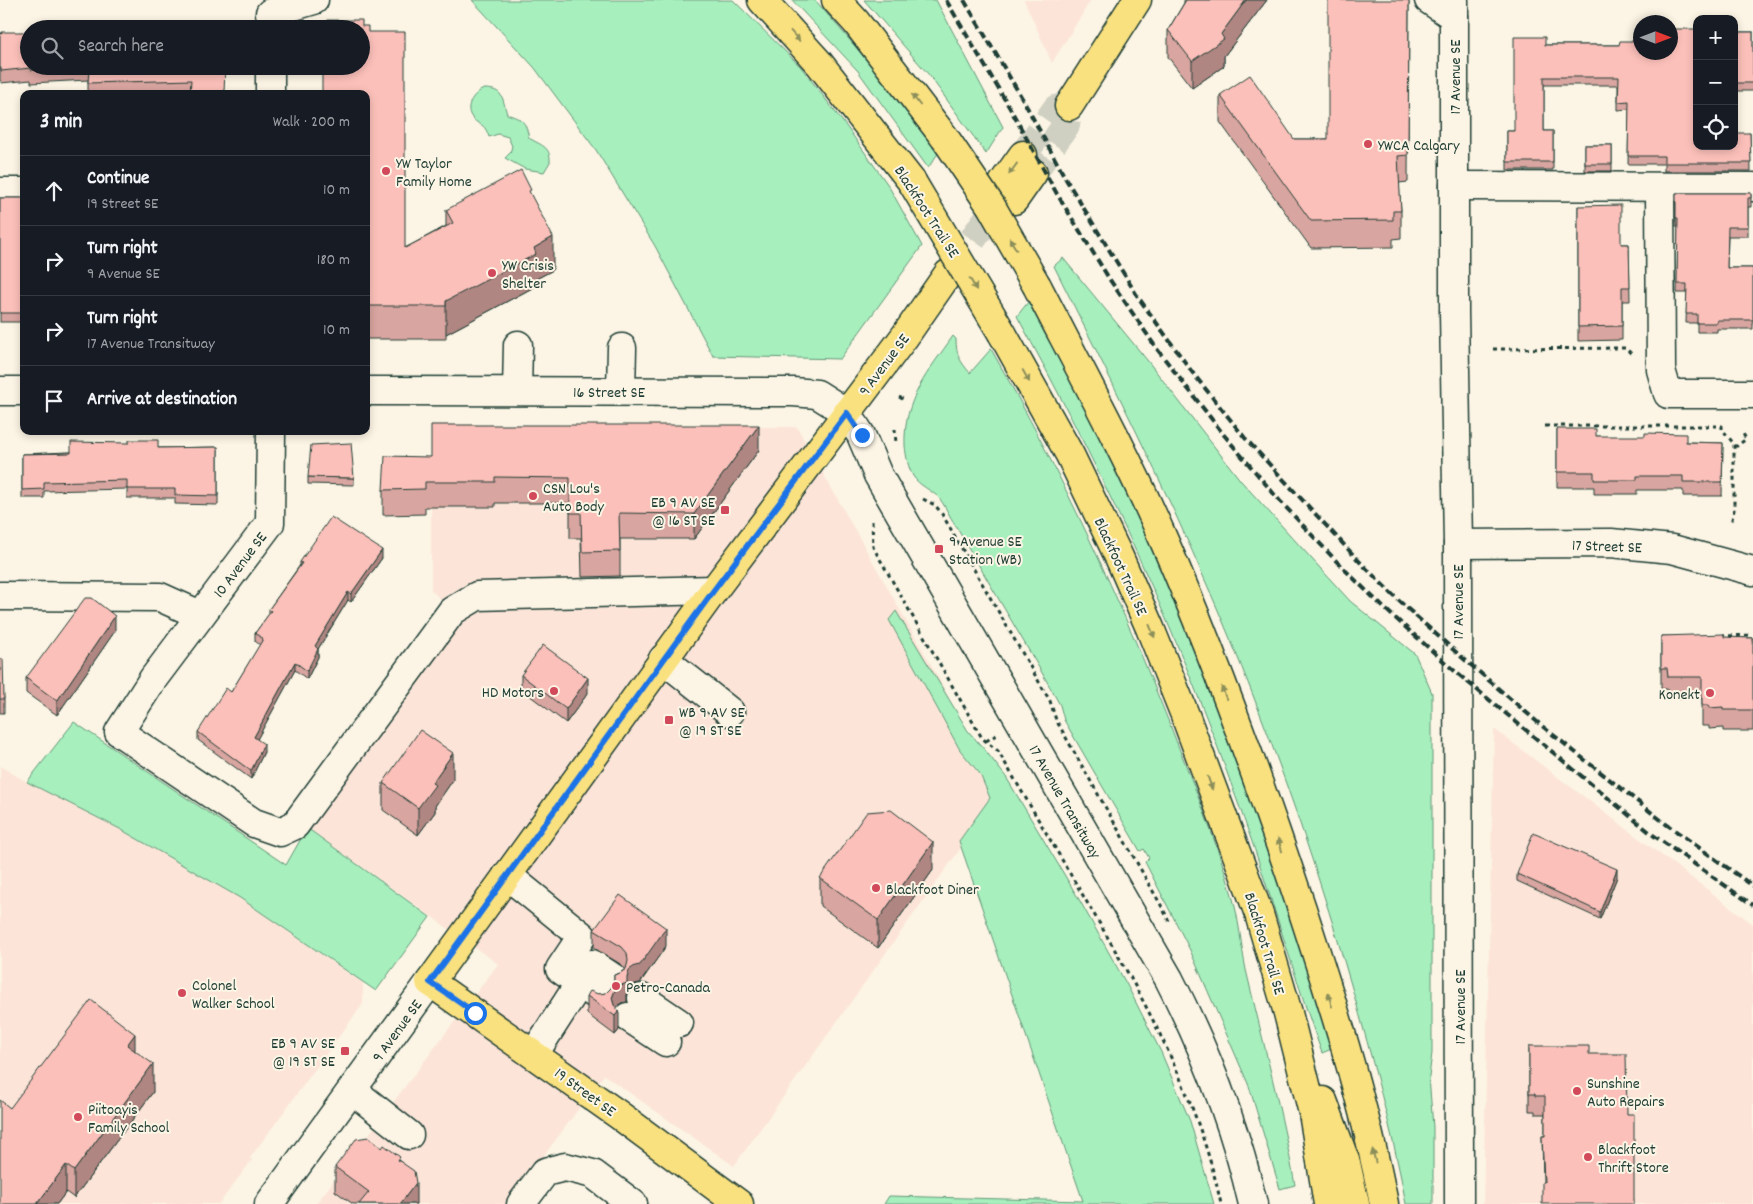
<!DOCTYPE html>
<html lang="en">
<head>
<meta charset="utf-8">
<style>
	body { margin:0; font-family:Dekko,sans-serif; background:#242831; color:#f1f3f6 }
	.controls { position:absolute; right:15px; top:15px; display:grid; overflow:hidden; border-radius:10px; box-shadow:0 2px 8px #0003 }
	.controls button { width:45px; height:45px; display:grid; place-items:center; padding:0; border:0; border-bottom:1px solid #363941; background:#171b24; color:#f1f3f6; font:25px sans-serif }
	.compass { position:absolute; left:1633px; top:15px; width:45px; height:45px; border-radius:50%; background:#171b24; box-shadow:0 2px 8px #0003; rotate:90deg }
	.stop { position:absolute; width:15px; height:15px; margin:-11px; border:4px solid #1a73e8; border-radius:50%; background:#fff }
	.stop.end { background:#1a73e8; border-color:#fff; box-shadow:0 1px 5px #0008 }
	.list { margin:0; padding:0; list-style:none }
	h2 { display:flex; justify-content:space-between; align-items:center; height:65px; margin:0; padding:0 20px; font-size:21px }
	h2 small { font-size:16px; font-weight:400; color:#9ea1a6 }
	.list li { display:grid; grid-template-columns:32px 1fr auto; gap:15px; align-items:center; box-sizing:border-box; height:70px; padding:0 20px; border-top:1px solid #363941 }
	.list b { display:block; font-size:19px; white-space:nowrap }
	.list p { margin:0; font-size:16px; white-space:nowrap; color:#9ea1a6 }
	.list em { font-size:16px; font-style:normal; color:#9ea1a6 }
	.icon { flex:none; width:28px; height:28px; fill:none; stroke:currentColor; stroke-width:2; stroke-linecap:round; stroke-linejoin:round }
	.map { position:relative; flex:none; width:1753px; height:1204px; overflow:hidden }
	.search { position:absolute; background:#171b24; box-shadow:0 2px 8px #0003; left:20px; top:20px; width:350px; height:55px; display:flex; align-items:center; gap:12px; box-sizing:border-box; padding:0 18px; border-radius:28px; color:#9ea1a6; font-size:19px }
	.panel { position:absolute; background:#171b24; box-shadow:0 2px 8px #0003; left:20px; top:90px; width:350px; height:345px; border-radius:10px }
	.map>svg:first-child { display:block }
	.built { fill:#fce5d8 }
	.green { fill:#a7efbd; stroke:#639678 }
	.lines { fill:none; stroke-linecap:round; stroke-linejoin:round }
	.major-tunnel { stroke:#d0d0c2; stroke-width:28; stroke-dasharray:28 14; stroke-linecap:butt }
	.minor-casing { stroke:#1f3d34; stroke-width:31 }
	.major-casing { stroke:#1f3d34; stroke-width:31 }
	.path { stroke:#1f3d34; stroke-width:3; stroke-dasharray:4 4; stroke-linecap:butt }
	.minor { stroke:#fcf5e5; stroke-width:28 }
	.major { stroke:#fae180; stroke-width:28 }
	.rail { stroke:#1f3d34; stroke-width:4; stroke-dasharray:8 4; stroke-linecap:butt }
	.major-bridge-casing { stroke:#1f3d34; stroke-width:31; stroke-linecap:butt }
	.major-bridge { stroke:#fae180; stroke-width:28 }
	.wall { fill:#d9a5a0; stroke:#1f3d34 }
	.shaded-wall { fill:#b08682; stroke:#1f3d34 }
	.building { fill:#fcc0ba; stroke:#1f3d34 }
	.oneway { fill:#8c8f5a }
	.route { stroke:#1a73e8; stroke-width:6 }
	.poi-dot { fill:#d1495b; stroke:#fcf5e5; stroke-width:2 }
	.labels { text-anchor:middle; stroke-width:4; stroke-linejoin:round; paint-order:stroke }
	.street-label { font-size:16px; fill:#1f3d34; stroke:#fcf5e5 }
	.poi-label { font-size:16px; fill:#1f3d34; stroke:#fcf5e5; text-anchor:start }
</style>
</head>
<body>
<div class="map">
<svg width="1753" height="1204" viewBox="0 0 1753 1204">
	<rect width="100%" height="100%" fill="#fcf5e5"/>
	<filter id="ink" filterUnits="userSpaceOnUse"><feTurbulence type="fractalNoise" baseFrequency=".02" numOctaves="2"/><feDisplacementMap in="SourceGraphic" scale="10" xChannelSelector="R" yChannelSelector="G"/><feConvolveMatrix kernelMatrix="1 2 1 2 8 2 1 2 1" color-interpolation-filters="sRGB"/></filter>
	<g filter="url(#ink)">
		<g class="built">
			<polygon points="1024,0 1091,0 1052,63"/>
			<polygon points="431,424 797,427 943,686 989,781 993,803 734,1166 604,1075 508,1204 316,1204 498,964 307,828 453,612 431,590"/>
			<polygon points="1494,729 1753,924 1753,1204 1483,1204"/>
			<polygon points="0,766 27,782 120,829 240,898 363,983 363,1004 250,1158 252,1160 219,1204 0,1204"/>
		</g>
		<g class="green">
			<polygon points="472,0 733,0 801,67 846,126 888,185 922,246 840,359 713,356 655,246 596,150 534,67"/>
			<polygon points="792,0 815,0 881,76 939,152 928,168 858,71"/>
			<polygon points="864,0 936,0 1003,127 986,154 929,75"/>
			<path d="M484 89C504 89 502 98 507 114 523 120 525 120 529 138 540 145 551 146 550 162L544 172 525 169 505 158 510 153 512 146 508 137 498 134 489 137C484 122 481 127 473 119 463 108 473 93 484 89Z"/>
			<path d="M1063 258 1147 360 1241 481 1350 601 1415 654 1432 693V1053L1429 1077 1433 1127V1204H1406C1393 1132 1372 1059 1352 988 1313 854 1267 722 1211 594 1163 482 1108 374 1054 266Z"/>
			<path d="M1029 301 1114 464 1155 552 1230 733 1334 1048 1322 1053C1301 996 1284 938 1265 881 1252 839 1236 798 1221 756 1165 605 1095 458 1017 316Z"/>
			<path d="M953 336 956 339C956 355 960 361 970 373L991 349C1061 472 1120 599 1172 730 1193 784 1216 839 1232 895 1239 919 1241 945 1246 970 1263 1042 1282 1112 1295 1185L1280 1189 1249 1086 1190 950 1145 862 1149 858 1144 849 1140 851 1064 720 1060 705 1041 671 951 518C947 511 944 504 939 498 932 490 919 486 913 476 908 468 906 455 905 446 903 400 928 372 953 336Z"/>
			<polygon points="896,611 968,731 985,750 1006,777 1080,901 1127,985 1161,1052 1190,1121 1214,1204 884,1204 889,1196 1083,1201 959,841 990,798 980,774 960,750 889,620"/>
			<polygon points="74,722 286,865 307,828 430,917 376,991 240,898 120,829 27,782"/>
		</g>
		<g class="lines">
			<g class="major-tunnel">
				<polyline points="1023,155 1056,109 1069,106 1066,125 1033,173"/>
				<polyline points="948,274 997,205 1001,189"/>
			</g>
			<g class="minor-casing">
				<g id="minor">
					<polyline points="1429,0 1454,17"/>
					<polyline points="1454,0 1454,312 1458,544 1459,1204"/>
					<polyline points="270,13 314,0"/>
					<polyline points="270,66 270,94"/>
					<polyline points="1454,186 1753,187"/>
					<polyline points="1660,187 1661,370 1668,394 1753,394"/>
					<polyline points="0,192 24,192"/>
					<polyline points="0,391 24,391"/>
					<path d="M366 391 793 392 817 394 847 413 861 435 878 475 1169 979C1206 1051 1235 1126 1253 1204"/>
					<polyline points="517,391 518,345"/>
					<polyline points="621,391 622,348"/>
					<polyline points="271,431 270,523 153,679 119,732 254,823 280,832 295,825 452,611 477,596 714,590"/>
					<polyline points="1458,544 1611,543 1672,549 1753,571"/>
					<polyline points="0,596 160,597 200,615"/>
					<polyline points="663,659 730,712"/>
					<polyline points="507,875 582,936 560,969 599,997"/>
					<polyline points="642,998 679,1023"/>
					<polyline points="628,1017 666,1042"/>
					<polyline points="534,1054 592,964 613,978"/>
					<polyline points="352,1090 409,1135"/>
					<polyline points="269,1204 430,982"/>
					<polyline points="521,1204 545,1172 565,1167 593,1174 633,1204"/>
				</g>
			</g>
			<g class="major-casing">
				<g id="major">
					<polyline points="762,0 819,63 912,182"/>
					<polyline points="836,0 856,22 945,138"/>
					<polyline points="1069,106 1137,0"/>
					<polyline points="1003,183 1023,155"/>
					<polyline points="1014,200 1033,173"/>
					<path d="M1037 286C1081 371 1127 455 1165 543 1217 662 1261 786 1302 909 1333 1004 1365 1105 1384 1204"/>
					<polyline points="1002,333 1070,455 1119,557 1150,628 1185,715 1259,914 1288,1013 1313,1113 1328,1204"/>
					<polyline points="1323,1101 1346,1163 1355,1204"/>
					<polyline points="739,1204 619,1115 430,982 714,590 905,336 948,274"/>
				</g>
			</g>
			<g class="path">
				<polyline points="1493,349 1625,348 1633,355"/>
				<polyline points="899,397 903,399"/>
				<polyline points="1545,426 1722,426 1722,429 1734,444 1734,510 1731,524"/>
				<polyline points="895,429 896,444"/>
				<polyline points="1734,446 1737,446 1746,439 1742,432"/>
				<polyline points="923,499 935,505 942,514 1050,701 1056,720 1162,907 1169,921"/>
				<path d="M872 521 873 547 982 738 998 751C1028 802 1058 853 1088 904 1144 998 1198 1096 1221 1204"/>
				<polyline points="1721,636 1753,635"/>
				<polyline points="986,741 998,734"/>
			</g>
			<use href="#minor" class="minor"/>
			<use href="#major" class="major"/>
			<g class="rail">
				<polyline points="946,0 1011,110 1057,194 1110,280 1157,349 1224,435 1280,501 1340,565 1384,608 1458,674 1653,835 1753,905"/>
				<polyline points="964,0 1022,98 1067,181 1138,297 1192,372 1245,438 1359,561 1398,600 1457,653 1542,726 1666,824 1753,886"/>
			</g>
			<g class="major-bridge-casing">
				<g id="major-bridge">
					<polyline points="945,138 991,206 1037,286"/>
					<polyline points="912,182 1002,333"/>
				</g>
			</g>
			<use href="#major-bridge" class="major-bridge"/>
		</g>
		<g class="wall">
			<polygon points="1184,0 1267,0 1224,56 1224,66 1192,88 1168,57 1168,30 1184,3"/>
			<polygon points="1409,0 1408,182 1399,183 1401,211 1401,238 1393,239 1393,247 1311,248 1220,122 1220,95 1294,139 1328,139"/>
			<polygon points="362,26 368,32 405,248 446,226 446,210 531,195 553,270 536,279 536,286 446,334 446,339 366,339 366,94"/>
			<rect x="1734" y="32" width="19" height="59"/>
			<polygon points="0,33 225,66 190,93 88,94 88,80 31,83 31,80 1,83 1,81 0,80"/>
			<polygon points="1545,45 1619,45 1697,146 1750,133 1751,171 1664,171 1664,164 1628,164 1629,109 1618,110 1618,85 1544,85 1544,131 1553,131 1553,170 1507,170 1507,131 1514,131"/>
			<rect x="1585" y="145" width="27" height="26"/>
			<polygon points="1676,193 1751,193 1751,207 1748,207 1748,236 1728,236 1727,268 1753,268 1753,329 1717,329 1717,332 1697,332 1697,323 1686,323 1687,293 1677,293 1678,227 1676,227"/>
			<rect x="0" y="198" width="24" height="124"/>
			<polygon points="1578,206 1621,244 1629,244 1630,301 1622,301 1622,340 1578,341"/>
			<polygon points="1557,429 1596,436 1686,442 1723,443 1722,496 1683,496 1683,490 1637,490 1637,494 1594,494 1594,487 1557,487"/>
			<polygon points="218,447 218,505 175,504 175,498 127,498 127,489 44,491 44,498 22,498 22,454 158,448"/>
			<polygon points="759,450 694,539 620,539 620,576 582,577 581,538 570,538 570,503 495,503 495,507 425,507 425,514 383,515 383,490 431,457"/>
			<polygon points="308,477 354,478 354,485 308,484"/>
			<polygon points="382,558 351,602 348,600 318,649 318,657 307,679 295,670 257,739 264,752 251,779 198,740 198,732 231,692 260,645 255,641 255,633 269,614 269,609 300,565 300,562"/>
			<polygon points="115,631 57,715 26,693 26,678"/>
			<polygon points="1661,636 1753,638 1753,731 1723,731 1723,728 1709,729 1709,726 1702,726 1702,698 1668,698 1667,689 1661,689"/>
			<polygon points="0,659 4,699 4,713 0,713"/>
			<polygon points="521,675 588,693 566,723 521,689"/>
			<polygon points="453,780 435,806 435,812 418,835 383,810 383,783"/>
			<polygon points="933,870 878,948 820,906 820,878"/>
			<polygon points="1517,874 1617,877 1600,919 1517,881"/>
			<polygon points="594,930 666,946 640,983 635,984 629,989 627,994 627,1002 621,1003 616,1008 619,1030 615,1035 587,1014 587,996 606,993 611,988 614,982 614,975 620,973 625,969 622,965 594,948"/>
			<polygon points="1529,1046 1589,1054 1627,1114 1634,1204 1543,1182 1542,1136 1545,1136 1545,1114 1535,1114 1535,1111 1529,1111"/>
			<polygon points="135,1051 153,1092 74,1198 66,1192 57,1204 0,1204 10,1108"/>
			<polygon points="400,1161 416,1204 353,1204 335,1191 335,1167"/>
		</g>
		<g class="shaded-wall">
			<polygon points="1246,0 1267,0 1224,56 1224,66 1192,88 1192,61 1221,34"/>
			<polygon points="553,237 553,270 536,279 536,286 446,334 446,301 534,248"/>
			<polygon points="759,425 759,450 694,539 694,514"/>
			<polygon points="382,550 382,558 351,602 351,594"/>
			<polygon points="348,592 348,600 318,649 318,657 307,679 307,671 315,646"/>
			<polygon points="115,616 115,631 57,715 57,701"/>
			<polygon points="295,662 295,670 254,745 254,737"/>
			<polygon points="588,678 588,693 566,723 566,709"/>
			<polygon points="264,744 264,752 251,779 251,771"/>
			<polygon points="453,753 453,780 435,806 435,812 418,835 418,808 432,783"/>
			<polygon points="933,842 933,870 878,948 878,920"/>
			<polygon points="1617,869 1617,877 1600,919 1600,912"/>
			<polygon points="666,928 666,946 640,983 635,984 629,989 627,994 627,1002 621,1003 615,1009 612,998 615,990 627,978 629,970"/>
			<polygon points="619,1011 619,1030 615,1035 615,1016"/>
			<polygon points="135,1034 135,1061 127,1045"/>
			<polygon points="153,1064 153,1092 74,1198 74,1171"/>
			<polygon points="66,1165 66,1192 57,1204 37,1204"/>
			<polygon points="416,1183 416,1204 400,1204"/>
		</g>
		<g class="building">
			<polygon points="1186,0 1246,0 1221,34 1224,39 1192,61 1168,30"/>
			<polygon points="1328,0 1409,0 1408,155 1398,156 1401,211 1393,211 1393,220 1311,221 1220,95 1250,75 1294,139 1328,139"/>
			<polygon points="327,20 362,20 362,26 368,26 368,32 405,32 405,248 453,223 446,210 521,170 531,190 529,191 553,237 534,248 536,254 446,301 446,306 366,306 366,94 322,94 322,66 361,66 361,29 327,29"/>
			<polygon points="1673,29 1697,29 1697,146 1734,146 1734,133 1750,133 1751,163 1664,163 1664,156 1628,156 1629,101 1618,102 1619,77 1544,77 1544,131 1553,131 1553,162 1507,162 1507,131 1514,131 1514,37 1545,37 1545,45 1619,45 1620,41 1640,41 1640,52 1670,52 1670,35 1673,35"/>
			<polygon points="2,32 29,32 29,66 225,66 224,94 190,94 191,80 88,83 89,68 31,70 31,68 1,71 1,68 0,68 0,33 2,34"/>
			<rect x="1734" y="32" width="19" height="51"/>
			<rect x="1585" y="145" width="27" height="19"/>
			<polygon points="1676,193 1751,193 1751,198 1748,198 1748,227 1728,227 1727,268 1753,268 1753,320 1717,320 1717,323 1697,323 1697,314 1686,314 1687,284 1677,284 1678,218 1676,218"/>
			<rect x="0" y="198" width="24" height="115"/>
			<polygon points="1621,205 1621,244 1629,244 1630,287 1622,287 1622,326 1578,327 1578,206"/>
			<polygon points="431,425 759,425 694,514 619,513 620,551 582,552 581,513 570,513 570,478 495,477 495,482 425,482 425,489 383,490 385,456 431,457"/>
			<polygon points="1557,429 1596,429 1596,436 1645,436 1645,433 1686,434 1686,442 1723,443 1722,482 1683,482 1683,476 1637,476 1637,480 1594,480 1594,472 1557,472"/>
			<polygon points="129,440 158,440 158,448 218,447 218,496 175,495 175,489 127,489 127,480 44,482 44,489 22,490 22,454 71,453 71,442 129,443"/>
			<polygon points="351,443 354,478 308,477 311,445"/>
			<polygon points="331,517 382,550 351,594 348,592 315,646 318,649 307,671 295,662 254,737 264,744 251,771 198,732 226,688 231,692 263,639 255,633 271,611 269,609 302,563 300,562"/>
			<polygon points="85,598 92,598 115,616 57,701 26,678"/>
			<polygon points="1724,634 1724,637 1753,638 1753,710 1723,710 1723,707 1709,708 1709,705 1702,705 1702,677 1668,677 1667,668 1661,668 1661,636"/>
			<polygon points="543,645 588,678 566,709 521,675"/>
			<polygon points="0,659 3,659 4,699 0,699"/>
			<polygon points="420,730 453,753 432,783 435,785 418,808 383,783"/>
			<polygon points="891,810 933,842 878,920 820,878 867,812"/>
			<polygon points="1533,833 1617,869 1600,912 1517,874"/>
			<polygon points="620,895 666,928 640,965 635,966 629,970 627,978 627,983 621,985 615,990 612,998 614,1005 619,1011 615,1016 587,996 590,991 598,994 606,993 611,988 614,981 614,975 620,973 626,969 628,961 627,953 622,947 594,930"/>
			<polygon points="91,1000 135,1034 127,1045 153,1064 74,1171 66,1165 37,1204 0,1204 0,1100 10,1108"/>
			<polygon points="1529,1046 1589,1046 1589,1054 1626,1054 1627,1114 1634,1114 1634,1204 1542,1204 1542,1182 1544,1182 1542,1136 1545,1136 1545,1096 1535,1096 1535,1094 1529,1094"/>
			<polygon points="368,1137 382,1148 384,1145 400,1157 398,1160 414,1171 416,1183 400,1204 359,1204 369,1192 335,1167 356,1139"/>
		</g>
		<defs><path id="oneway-solid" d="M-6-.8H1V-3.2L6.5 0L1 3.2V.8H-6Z" transform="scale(1.25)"/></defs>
		<g class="oneway">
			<use href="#oneway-solid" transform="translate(795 36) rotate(48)"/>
			<use href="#oneway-solid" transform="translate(916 100) rotate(-127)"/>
			<use href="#oneway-solid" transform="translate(1013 169) rotate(126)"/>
			<use href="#oneway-solid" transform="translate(1013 244) rotate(-120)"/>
			<use href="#oneway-solid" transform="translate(973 284) rotate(60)"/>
			<use href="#oneway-solid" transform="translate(1026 376) rotate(61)"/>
			<use href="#oneway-solid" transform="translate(1152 631) rotate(68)"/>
			<use href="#oneway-solid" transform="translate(1224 693) rotate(-111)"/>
			<use href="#oneway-solid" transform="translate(1210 783) rotate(70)"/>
			<use href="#oneway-solid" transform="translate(1280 845) rotate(-108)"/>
			<use href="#oneway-solid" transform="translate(1330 1000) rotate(-106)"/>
			<use href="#oneway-solid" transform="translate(1374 1156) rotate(-103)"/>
		</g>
	</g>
	<g class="lines" filter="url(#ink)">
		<polyline class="route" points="475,1013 430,982 714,590 847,413 862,435"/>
	</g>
	<g class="poi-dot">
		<circle cx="1368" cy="144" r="5"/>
		<circle cx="386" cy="171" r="5"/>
		<circle cx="492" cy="273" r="5"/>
		<circle cx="533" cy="496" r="5"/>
		<rect x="720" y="505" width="10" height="10" rx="2.5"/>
		<rect x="934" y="544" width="10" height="10" rx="2.5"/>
		<circle cx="554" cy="691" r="5"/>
		<circle cx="1710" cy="693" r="5"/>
		<rect x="664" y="715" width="10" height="10" rx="2.5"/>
		<circle cx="876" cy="888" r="5"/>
		<circle cx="616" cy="986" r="5"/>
		<circle cx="182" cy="993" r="5"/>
		<rect x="340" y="1046" width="10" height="10" rx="2.5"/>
		<circle cx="1577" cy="1091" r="5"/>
		<circle cx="78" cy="1117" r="5"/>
		<circle cx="1588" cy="1157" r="5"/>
	</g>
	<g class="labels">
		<g class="street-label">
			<text transform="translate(1454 77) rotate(-90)" y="6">17 Avenue SE</text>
			<text transform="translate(928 211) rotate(57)" y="6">Blackfoot Trail SE</text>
			<text transform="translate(883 364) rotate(-53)" y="6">9 Avenue SE</text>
			<text x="609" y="397">16 Street SE</text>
			<text transform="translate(1607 545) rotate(2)" y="6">17 Street SE</text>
			<text transform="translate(239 564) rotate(-53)" y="6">10 Avenue SE</text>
			<text transform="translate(1122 566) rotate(65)" y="6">Blackfoot Trail SE</text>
			<text transform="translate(1457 602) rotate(-90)" y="6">17 Avenue SE</text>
			<text transform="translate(1066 801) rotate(60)" y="6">17 Avenue Transitway</text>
			<text transform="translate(1266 943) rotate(73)" y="6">Blackfoot Trail SE</text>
			<text transform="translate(1459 1007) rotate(-90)" y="6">17 Avenue SE</text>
			<text transform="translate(396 1030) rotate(-54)" y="6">9 Avenue SE</text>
			<text transform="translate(586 1091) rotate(36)" y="6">19 Street SE</text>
		</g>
		<g class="poi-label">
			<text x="1378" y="150">YWCA Calgary</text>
			<text x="396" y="168">YW Taylor<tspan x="396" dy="18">Family Home</tspan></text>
			<text x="502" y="270">YW Crisis<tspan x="502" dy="18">Shelter</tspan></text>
			<text x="543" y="493">CSN Lou's<tspan x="543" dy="18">Auto Body</tspan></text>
			<text x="715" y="507" text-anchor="end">EB 9 AV SE<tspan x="715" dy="18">@ 16 ST SE</tspan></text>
			<text x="949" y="546">9 Avenue SE<tspan x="949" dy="18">Station (WB)</tspan></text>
			<text x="544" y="697" text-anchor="end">HD Motors</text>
			<text x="1700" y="699" text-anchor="end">Konekt</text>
			<text x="679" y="717">WB 9 AV SE<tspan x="679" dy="18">@ 19 ST SE</tspan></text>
			<text x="886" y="894">Blackfoot Diner</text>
			<text x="192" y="990">Colonel<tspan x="192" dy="18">Walker School</tspan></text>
			<text x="626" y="992">Petro-Canada</text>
			<text x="335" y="1048" text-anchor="end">EB 9 AV SE<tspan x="335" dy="18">@ 19 ST SE</tspan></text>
			<text x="1587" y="1088">Sunshine<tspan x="1587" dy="18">Auto Repairs</tspan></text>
			<text x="88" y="1114">Piitoayis<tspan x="88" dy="18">Family School</tspan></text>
			<text x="1598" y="1154">Blackfoot<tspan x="1598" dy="18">Thrift Store</tspan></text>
		</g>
	</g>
</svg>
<div class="controls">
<button>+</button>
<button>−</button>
<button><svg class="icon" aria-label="locate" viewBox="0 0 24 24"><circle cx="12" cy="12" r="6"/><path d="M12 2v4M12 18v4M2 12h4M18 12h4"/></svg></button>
</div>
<svg class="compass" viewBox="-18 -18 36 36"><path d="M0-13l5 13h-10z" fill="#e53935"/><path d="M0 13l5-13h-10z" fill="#9ea1a6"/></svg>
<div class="stop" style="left:475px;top:1013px"></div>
<div class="stop end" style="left:862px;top:435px"></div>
<div class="search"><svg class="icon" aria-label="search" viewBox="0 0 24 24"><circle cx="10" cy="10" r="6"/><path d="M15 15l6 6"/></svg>Search here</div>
<section class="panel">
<h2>3 min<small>Walk · 200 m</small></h2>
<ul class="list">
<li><svg class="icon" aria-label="ahead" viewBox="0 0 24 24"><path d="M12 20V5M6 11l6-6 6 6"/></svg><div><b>Continue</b><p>19 Street SE</p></div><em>10 m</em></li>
<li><svg class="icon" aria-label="right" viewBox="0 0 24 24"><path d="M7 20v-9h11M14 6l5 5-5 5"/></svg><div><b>Turn right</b><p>9 Avenue SE</p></div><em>180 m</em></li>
<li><svg class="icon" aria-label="right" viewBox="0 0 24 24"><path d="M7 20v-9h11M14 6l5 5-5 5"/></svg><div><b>Turn right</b><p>17 Avenue Transitway</p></div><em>10 m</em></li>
<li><svg class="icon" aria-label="arrive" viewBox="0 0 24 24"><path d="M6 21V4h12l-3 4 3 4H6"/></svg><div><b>Arrive at destination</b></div></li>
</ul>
</section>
</div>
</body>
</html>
